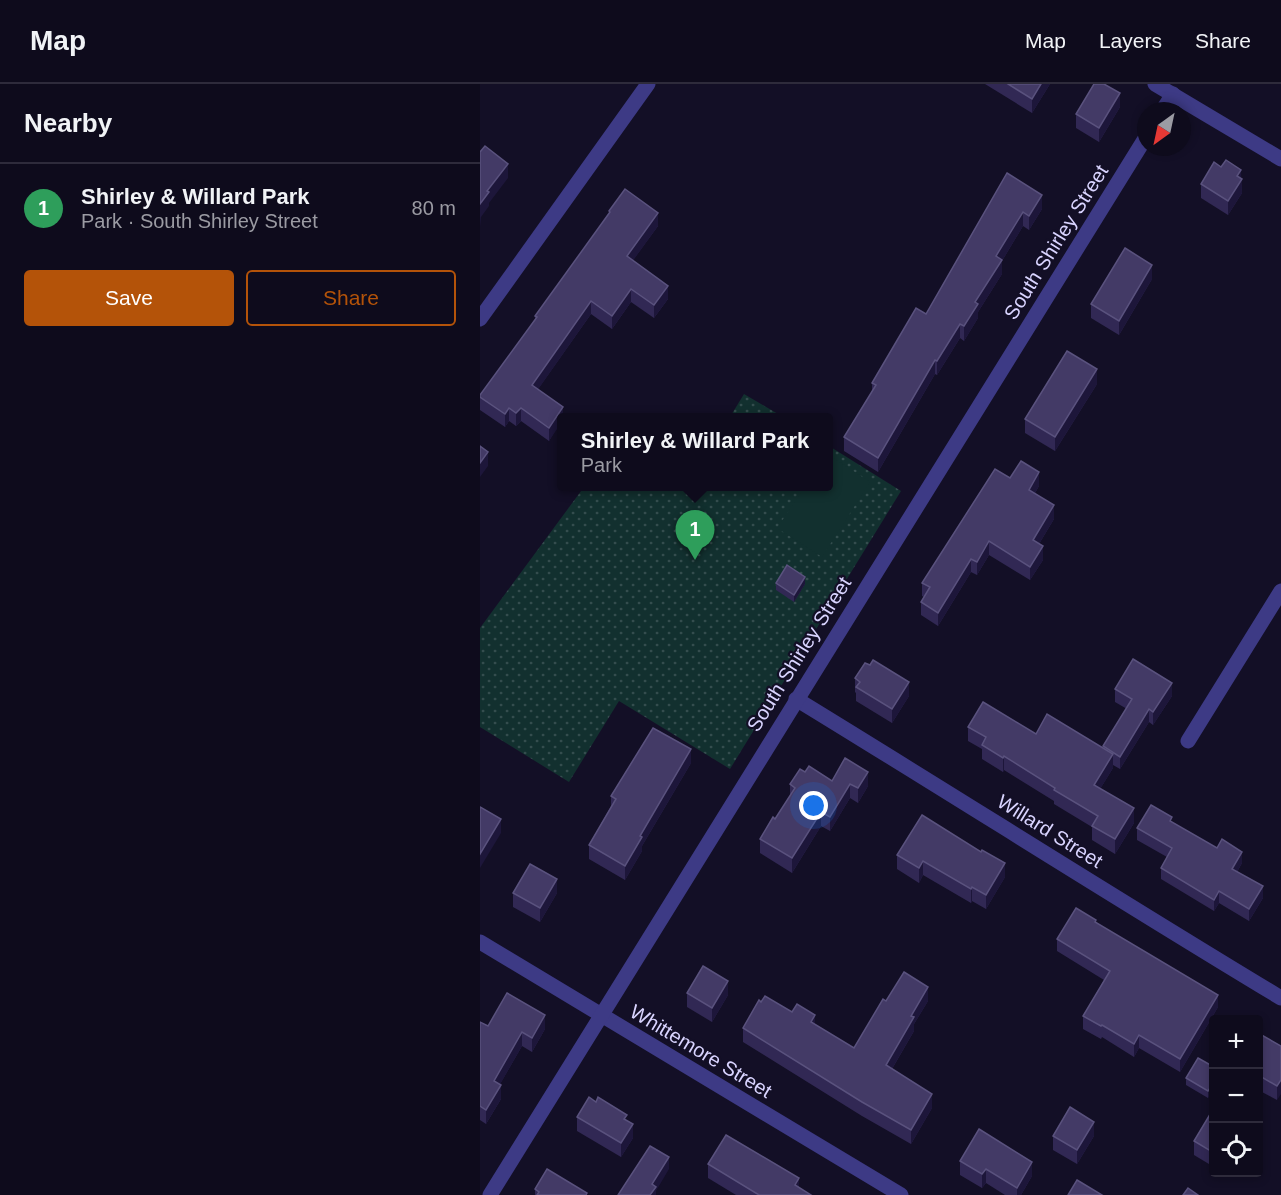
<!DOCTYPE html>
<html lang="en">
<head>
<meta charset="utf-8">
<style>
	body { margin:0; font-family:Helvetica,sans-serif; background:#171425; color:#f1f3f6 }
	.controls { position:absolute; right:18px; bottom:18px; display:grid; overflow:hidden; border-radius:6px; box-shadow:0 3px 9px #0003 }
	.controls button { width:54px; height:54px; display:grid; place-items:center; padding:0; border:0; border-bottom:2px solid #2e2b3b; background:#0e0b1c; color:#f1f3f6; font:30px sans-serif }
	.compass { position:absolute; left:657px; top:18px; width:54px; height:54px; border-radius:50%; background:#0e0b1c; box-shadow:0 3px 9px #0003; rotate:213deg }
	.you { position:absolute; left:334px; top:722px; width:21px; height:21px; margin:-15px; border:4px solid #fff; border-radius:50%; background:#1a73e8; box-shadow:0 0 0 9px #1a73e833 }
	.badge { display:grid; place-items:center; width:39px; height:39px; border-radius:50%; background:#b45309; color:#fff; font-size:20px; font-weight:700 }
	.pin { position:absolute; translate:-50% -50px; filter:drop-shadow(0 2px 3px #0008) }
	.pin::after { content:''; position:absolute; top:32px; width:21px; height:18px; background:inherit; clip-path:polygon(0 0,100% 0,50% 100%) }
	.popup { position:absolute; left:77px; top:329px; width:276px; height:78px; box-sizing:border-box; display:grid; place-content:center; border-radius:6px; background:#0e0b1c; filter:drop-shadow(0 2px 4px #0005); font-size:20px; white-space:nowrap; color:#9b9ba3 }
	.popup b { font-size:22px; color:#f1f3f6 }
	.popup::after { content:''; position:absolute; left:50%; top:100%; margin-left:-12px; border:12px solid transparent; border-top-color:#0e0b1c }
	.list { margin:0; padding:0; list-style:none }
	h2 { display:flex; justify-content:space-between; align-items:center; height:78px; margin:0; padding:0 24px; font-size:26px }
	h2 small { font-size:20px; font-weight:400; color:#9b9ba3 }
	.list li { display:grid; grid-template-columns:39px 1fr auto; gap:18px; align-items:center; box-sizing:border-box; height:90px; padding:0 24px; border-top:2px solid #2e2b3b }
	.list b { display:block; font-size:22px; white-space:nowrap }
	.list p { margin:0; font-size:20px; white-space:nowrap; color:#9b9ba3 }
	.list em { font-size:20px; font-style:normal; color:#9b9ba3 }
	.actions { display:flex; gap:12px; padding:18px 24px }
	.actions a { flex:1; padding:14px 0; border:2px solid #b45309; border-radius:6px; text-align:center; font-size:21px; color:#b45309 }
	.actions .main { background:#b45309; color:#fff }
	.icon { flex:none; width:33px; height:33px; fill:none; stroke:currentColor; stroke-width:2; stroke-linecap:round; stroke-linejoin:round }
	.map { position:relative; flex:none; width:801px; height:1111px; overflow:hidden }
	header { display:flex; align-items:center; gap:36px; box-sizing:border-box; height:84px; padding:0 30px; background:#0e0b1c; border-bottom:2px solid #2e2b3b }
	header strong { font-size:28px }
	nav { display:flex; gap:33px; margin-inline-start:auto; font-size:21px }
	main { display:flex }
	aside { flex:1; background:#0e0b1c }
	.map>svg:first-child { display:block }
	.park { fill:url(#park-dots) }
	.pitch { fill:#12302f }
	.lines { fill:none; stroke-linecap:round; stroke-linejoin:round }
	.minor { stroke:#3d3a85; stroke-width:15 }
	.wall { fill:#312854 }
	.shaded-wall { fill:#1d163a }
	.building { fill:#433a66; stroke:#5a527e; stroke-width:1.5 }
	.labels { text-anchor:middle; stroke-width:4.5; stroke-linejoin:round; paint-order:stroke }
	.street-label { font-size:20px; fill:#d9d4ff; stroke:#130f26 }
</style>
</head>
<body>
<header>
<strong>Map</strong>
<nav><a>Map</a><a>Layers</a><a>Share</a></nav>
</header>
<main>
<aside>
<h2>Nearby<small></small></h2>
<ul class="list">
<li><span class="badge" style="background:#2e9e5b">1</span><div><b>Shirley &amp; Willard Park</b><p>Park · South Shirley Street</p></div><em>80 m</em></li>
</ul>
<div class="actions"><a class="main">Save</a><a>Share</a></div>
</aside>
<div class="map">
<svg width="801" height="1111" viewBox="0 0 801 1111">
	<defs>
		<pattern id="park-dots" width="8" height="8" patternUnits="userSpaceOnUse" patternTransform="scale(1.5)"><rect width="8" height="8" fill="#12302f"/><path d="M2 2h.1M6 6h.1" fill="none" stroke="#344d4e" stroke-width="1.8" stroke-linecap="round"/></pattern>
	</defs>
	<rect width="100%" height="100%" fill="#130f26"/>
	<g class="park">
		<polygon points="264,310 303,333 250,333"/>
		<polygon points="349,362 421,407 250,685 139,617 89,698 0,643 0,544 104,403 197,402 204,407 208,402 348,402"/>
	</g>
	<polygon class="pitch" points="349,371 390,398 342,473 297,444 325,403 348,402"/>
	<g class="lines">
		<g class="minor">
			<polyline points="675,0 801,75"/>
			<polyline points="682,27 693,10"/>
			<polyline points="0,235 168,0"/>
			<path d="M316 615C478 714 638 816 801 914"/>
			<polyline points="708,657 801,507"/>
			<polyline points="0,858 421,1111"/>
			<polyline points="10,1111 666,53"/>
		</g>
	</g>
	<g class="wall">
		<polygon points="505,0 570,0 552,29"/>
		<polygon points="640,23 619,58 596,44 596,30"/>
		<polygon points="527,89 562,125 549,146 543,142 522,177 522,190 498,228 498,234 484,257 480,254 457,291 455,290 398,388 364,367 364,353 392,307 392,299 446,230"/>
		<polygon points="761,95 762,109 748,131 721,114 721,100"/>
		<polygon points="129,127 178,142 153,176 188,215 174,234 151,218 132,245 111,230 58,305 83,333 69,357 41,337 36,342 29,337 25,343 0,326 0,311 55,236 55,232 129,130"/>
		<polygon points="672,195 639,251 611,234 611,220"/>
		<polygon points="617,300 575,367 545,349 545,335"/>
		<polygon points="530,394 559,402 555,409 574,435 559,460 563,476 550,496 509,471 497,491 491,488 458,542 441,531 441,518 444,513 442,512 442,499"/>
		<polygon points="296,499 325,500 314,518 296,506"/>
		<polygon points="375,594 429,612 412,639 376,617 376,609 375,608"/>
		<polygon points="635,605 692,612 673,641 669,638 640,685 633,681 633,684 620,705 654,739 635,770 612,756 612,743 574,720 574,717 524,686 523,688 502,675 502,665 488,657 488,643 556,650 623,664 623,662 647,625 635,618"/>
		<polygon points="211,679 162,762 162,767 145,796 109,775 109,761 131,722 131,712"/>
		<polygon points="352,697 388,702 378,719 370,714 350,747 341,742 312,789 280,769 280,755 295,735 310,713 310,700"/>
		<polygon points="692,738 762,779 757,788 783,814 769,837 739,819 734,827 681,795 681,784 687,773 657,756 657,744"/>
		<polygon points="417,771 525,793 506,825 492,817 491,819 443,791 439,799 417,785"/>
		<polygon points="33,809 77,809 60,838 33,823"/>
		<polygon points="616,838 738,923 700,988 659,964 654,973 622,953 621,955 603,945 603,932 624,896 577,867 577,855"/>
		<polygon points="207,909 248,911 232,938 207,923"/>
		<polygon points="406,917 448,917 434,940 434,947 412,985 452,1024 431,1060 382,1032 263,958 263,944 335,941 374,964"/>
		<polygon points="0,938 8,942 65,945 52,968 42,962 20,1000 21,1015 6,1040 0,1036"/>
		<polygon points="778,949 801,962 797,1016 778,1006"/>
		<polygon points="734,983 728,1014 706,1001 706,994"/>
		<polygon points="734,1028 734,1083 714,1071 714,1057"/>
		<polygon points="97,1033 153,1054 141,1073 97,1047"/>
		<polygon points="573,1052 614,1052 597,1080 573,1066"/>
		<polygon points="480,1077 552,1092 541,1111 525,1111 506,1099 502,1104 480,1091"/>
		<polygon points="228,1080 319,1104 331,1111 256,1111 228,1094"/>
		<polygon points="743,1089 752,1089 750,1093"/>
		<polygon points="55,1105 107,1111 55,1111"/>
	</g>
	<g class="shaded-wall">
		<polygon points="561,0 570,0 552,29 552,15"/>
		<polygon points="640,9 640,23 619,58 619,44"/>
		<polygon points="28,80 28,94 9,119 9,122 1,133 0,143 0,120 7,107"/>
		<polygon points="761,86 762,109 748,131 748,117 757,92"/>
		<polygon points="562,111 562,125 549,146 549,132"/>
		<polygon points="543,128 543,142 522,177 522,190 498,228 498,234 484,257 484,242 516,172"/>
		<polygon points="178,129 178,142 147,185 147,172"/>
		<polygon points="672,181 672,195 639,251 639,237"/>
		<polygon points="188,202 188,215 174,234 174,221"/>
		<polygon points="151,205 151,218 132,245 132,232"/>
		<polygon points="111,217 111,230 52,314 52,301"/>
		<polygon points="480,240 480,254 457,291 457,277"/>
		<polygon points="455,276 455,290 398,388 398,374"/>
		<polygon points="617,285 617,300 575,367 575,353"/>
		<polygon points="83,323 83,333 81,333 81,339 69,357 69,344"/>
		<polygon points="29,324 29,337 25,343 25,330"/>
		<polygon points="41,324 41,337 36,342 36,329"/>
		<polygon points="8,368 8,382 0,393 0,379"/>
		<polygon points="559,388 559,402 549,419 549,406"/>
		<polygon points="574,421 574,435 553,470 553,456"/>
		<polygon points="509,457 509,471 497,491 497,478"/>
		<polygon points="563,462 563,476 550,496 550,483"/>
		<polygon points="491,475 491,488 458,542 458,529"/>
		<polygon points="325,493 325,500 314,518 314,511"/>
		<polygon points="429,598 429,612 412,639 412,625"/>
		<polygon points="692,599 692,612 673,641 673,628"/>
		<polygon points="669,625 669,638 640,685 640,673"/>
		<polygon points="211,665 211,679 162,762 162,767 145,796 145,782 160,752"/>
		<polygon points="633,670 633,684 614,715 614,701"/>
		<polygon points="524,672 524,686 523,688 523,674"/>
		<polygon points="388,688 388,702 378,719 378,704"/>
		<polygon points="370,700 370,714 350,747 350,733"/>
		<polygon points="654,724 654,739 635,770 635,755"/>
		<polygon points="341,728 341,742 312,789 312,774"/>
		<polygon points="21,735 21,749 0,784 0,770"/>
		<polygon points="762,768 762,779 752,796 752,785"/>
		<polygon points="443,777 443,791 439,799 439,784"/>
		<polygon points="525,779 525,793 506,825 506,811"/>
		<polygon points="77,795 77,809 60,838 60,824"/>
		<polygon points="783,802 783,814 769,837 769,825"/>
		<polygon points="492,803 492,817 491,819 491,805"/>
		<polygon points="739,807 739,819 734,827 734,816"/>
		<polygon points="248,897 248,911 232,938 232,924"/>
		<polygon points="448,903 448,917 434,940 434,947 406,995 406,981 431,932"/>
		<polygon points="738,911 738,923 700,988 700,975"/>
		<polygon points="65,931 65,945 52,968 52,954"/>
		<polygon points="335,931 335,945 331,938"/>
		<polygon points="42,948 42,962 14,1011 14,997"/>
		<polygon points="659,951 659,964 654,973 654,960"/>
		<polygon points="801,996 801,1010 797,1016 797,1002"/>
		<polygon points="734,998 734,1006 728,1014 728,1007"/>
		<polygon points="21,1001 21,1015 6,1040 6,1026"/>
		<polygon points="452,1010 452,1024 431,1060 431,1046"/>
		<polygon points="614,1038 614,1052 597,1080 597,1066"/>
		<polygon points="153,1040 153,1054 141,1073 141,1059"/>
		<polygon points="189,1073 189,1085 176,1107 176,1111 170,1111 172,1100"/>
		<polygon points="552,1078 552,1092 541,1111 537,1111 537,1104"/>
		<polygon points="506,1085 506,1099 502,1104 502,1090"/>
		<polygon points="319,1094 319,1108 315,1101"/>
	</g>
	<g class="building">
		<polygon points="528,0 561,0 552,15"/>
		<polygon points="614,0 624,0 640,9 619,44 596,30"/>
		<polygon points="5,62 28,80 7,107 9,108 0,120 0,68"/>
		<polygon points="746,76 761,86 757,92 762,95 748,117 721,100 734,78 741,83"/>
		<polygon points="527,89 562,111 549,132 543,128 516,172 522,176 495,218 498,220 484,242 480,240 457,277 455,276 398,374 364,353 396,301 392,299 436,224 446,230"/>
		<polygon points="145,105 178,129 147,172 188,202 174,221 151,205 132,232 111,217 52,301 83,323 69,344 41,324 36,329 29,324 25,330 0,313 0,311 57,233 55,232 130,128 129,127"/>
		<polygon points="645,164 672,181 639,237 611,220"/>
		<polygon points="587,267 617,285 575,353 545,335"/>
		<polygon points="0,362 8,368 0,379"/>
		<polygon points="541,377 559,388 549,406 574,421 553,456 563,462 550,483 509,457 497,478 491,475 458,529 441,518 450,503 442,499 515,385 530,394"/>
		<polygon points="307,481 325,493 314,511 296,499"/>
		<polygon points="653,575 692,599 673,628 669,625 640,673 623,662 652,615 635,605"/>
		<polygon points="393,576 429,598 412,625 376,603 380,598 375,594 385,579 390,581"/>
		<polygon points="503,618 556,650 567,630 633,670 614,701 654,724 635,755 612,742 618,732 574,706 575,704 524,672 523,674 502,661 506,653 488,643"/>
		<polygon points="173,644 211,665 160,752 162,753 145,782 109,761 136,715 131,712"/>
		<polygon points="365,674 388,688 378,704 370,700 350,733 341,728 312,774 280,755 293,733 295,735 315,704 310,700 320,685 325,688 329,682 352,697"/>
		<polygon points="671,721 692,733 690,737 737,764 742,755 762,768 752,785 783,802 769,825 739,807 734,816 681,784 692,764 657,744"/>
		<polygon points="0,723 21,735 0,770"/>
		<polygon points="442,731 501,768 502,766 525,779 506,811 492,803 491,805 443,777 439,784 417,771"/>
		<polygon points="50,780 77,795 60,824 33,809"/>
		<polygon points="596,824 616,836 615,838 738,911 700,975 659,951 654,960 622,941 621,942 603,932 630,887 577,855"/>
		<polygon points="223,882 248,897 232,924 207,909"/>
		<polygon points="424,888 448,903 431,932 434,933 406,981 452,1010 431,1046 382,1018 263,944 279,916 281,918 285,912 312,928 317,920 335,931 331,938 374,964 403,915 406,917"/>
		<polygon points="27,909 65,931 52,954 42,948 14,997 21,1001 6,1026 0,1022 0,938 8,942"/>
		<polygon points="778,949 801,962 801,996 797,1002 778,991"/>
		<polygon points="718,974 734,983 734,998 728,1007 706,994"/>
		<polygon points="109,1013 116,1018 118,1013 147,1031 144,1035 153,1040 141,1059 97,1033"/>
		<polygon points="590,1023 614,1038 597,1066 573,1052"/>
		<polygon points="732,1027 734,1028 734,1069 714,1057"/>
		<polygon points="499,1045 552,1078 537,1104 506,1085 502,1090 480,1077"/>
		<polygon points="246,1051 319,1094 315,1101 331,1111 279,1111 228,1080"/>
		<polygon points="170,1062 189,1073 172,1100 176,1103 170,1111 138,1111"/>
		<polygon points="67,1085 107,1109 106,1111 57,1111 59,1108 55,1105"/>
		<polygon points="597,1096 622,1111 588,1111"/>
		<polygon points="708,1104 718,1111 703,1111"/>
	</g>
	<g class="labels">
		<g class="street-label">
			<text transform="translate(576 158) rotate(-58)" y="7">South Shirley Street</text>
			<text transform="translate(319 570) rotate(-58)" y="7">South Shirley Street</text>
			<text transform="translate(570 747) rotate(32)" y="7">Willard Street</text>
			<text transform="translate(221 967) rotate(31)" y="7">Whittemore Street</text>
		</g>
	</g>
</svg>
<div class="controls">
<button>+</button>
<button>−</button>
<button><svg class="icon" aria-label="locate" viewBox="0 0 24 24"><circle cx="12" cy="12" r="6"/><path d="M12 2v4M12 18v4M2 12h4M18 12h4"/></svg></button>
</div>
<svg class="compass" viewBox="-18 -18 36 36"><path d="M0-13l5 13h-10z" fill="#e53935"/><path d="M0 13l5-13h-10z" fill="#9b9ba3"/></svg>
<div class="you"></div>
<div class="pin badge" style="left:215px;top:476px;background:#2e9e5b">1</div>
<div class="popup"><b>Shirley &amp; Willard Park</b>Park</div>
</div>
</main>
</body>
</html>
